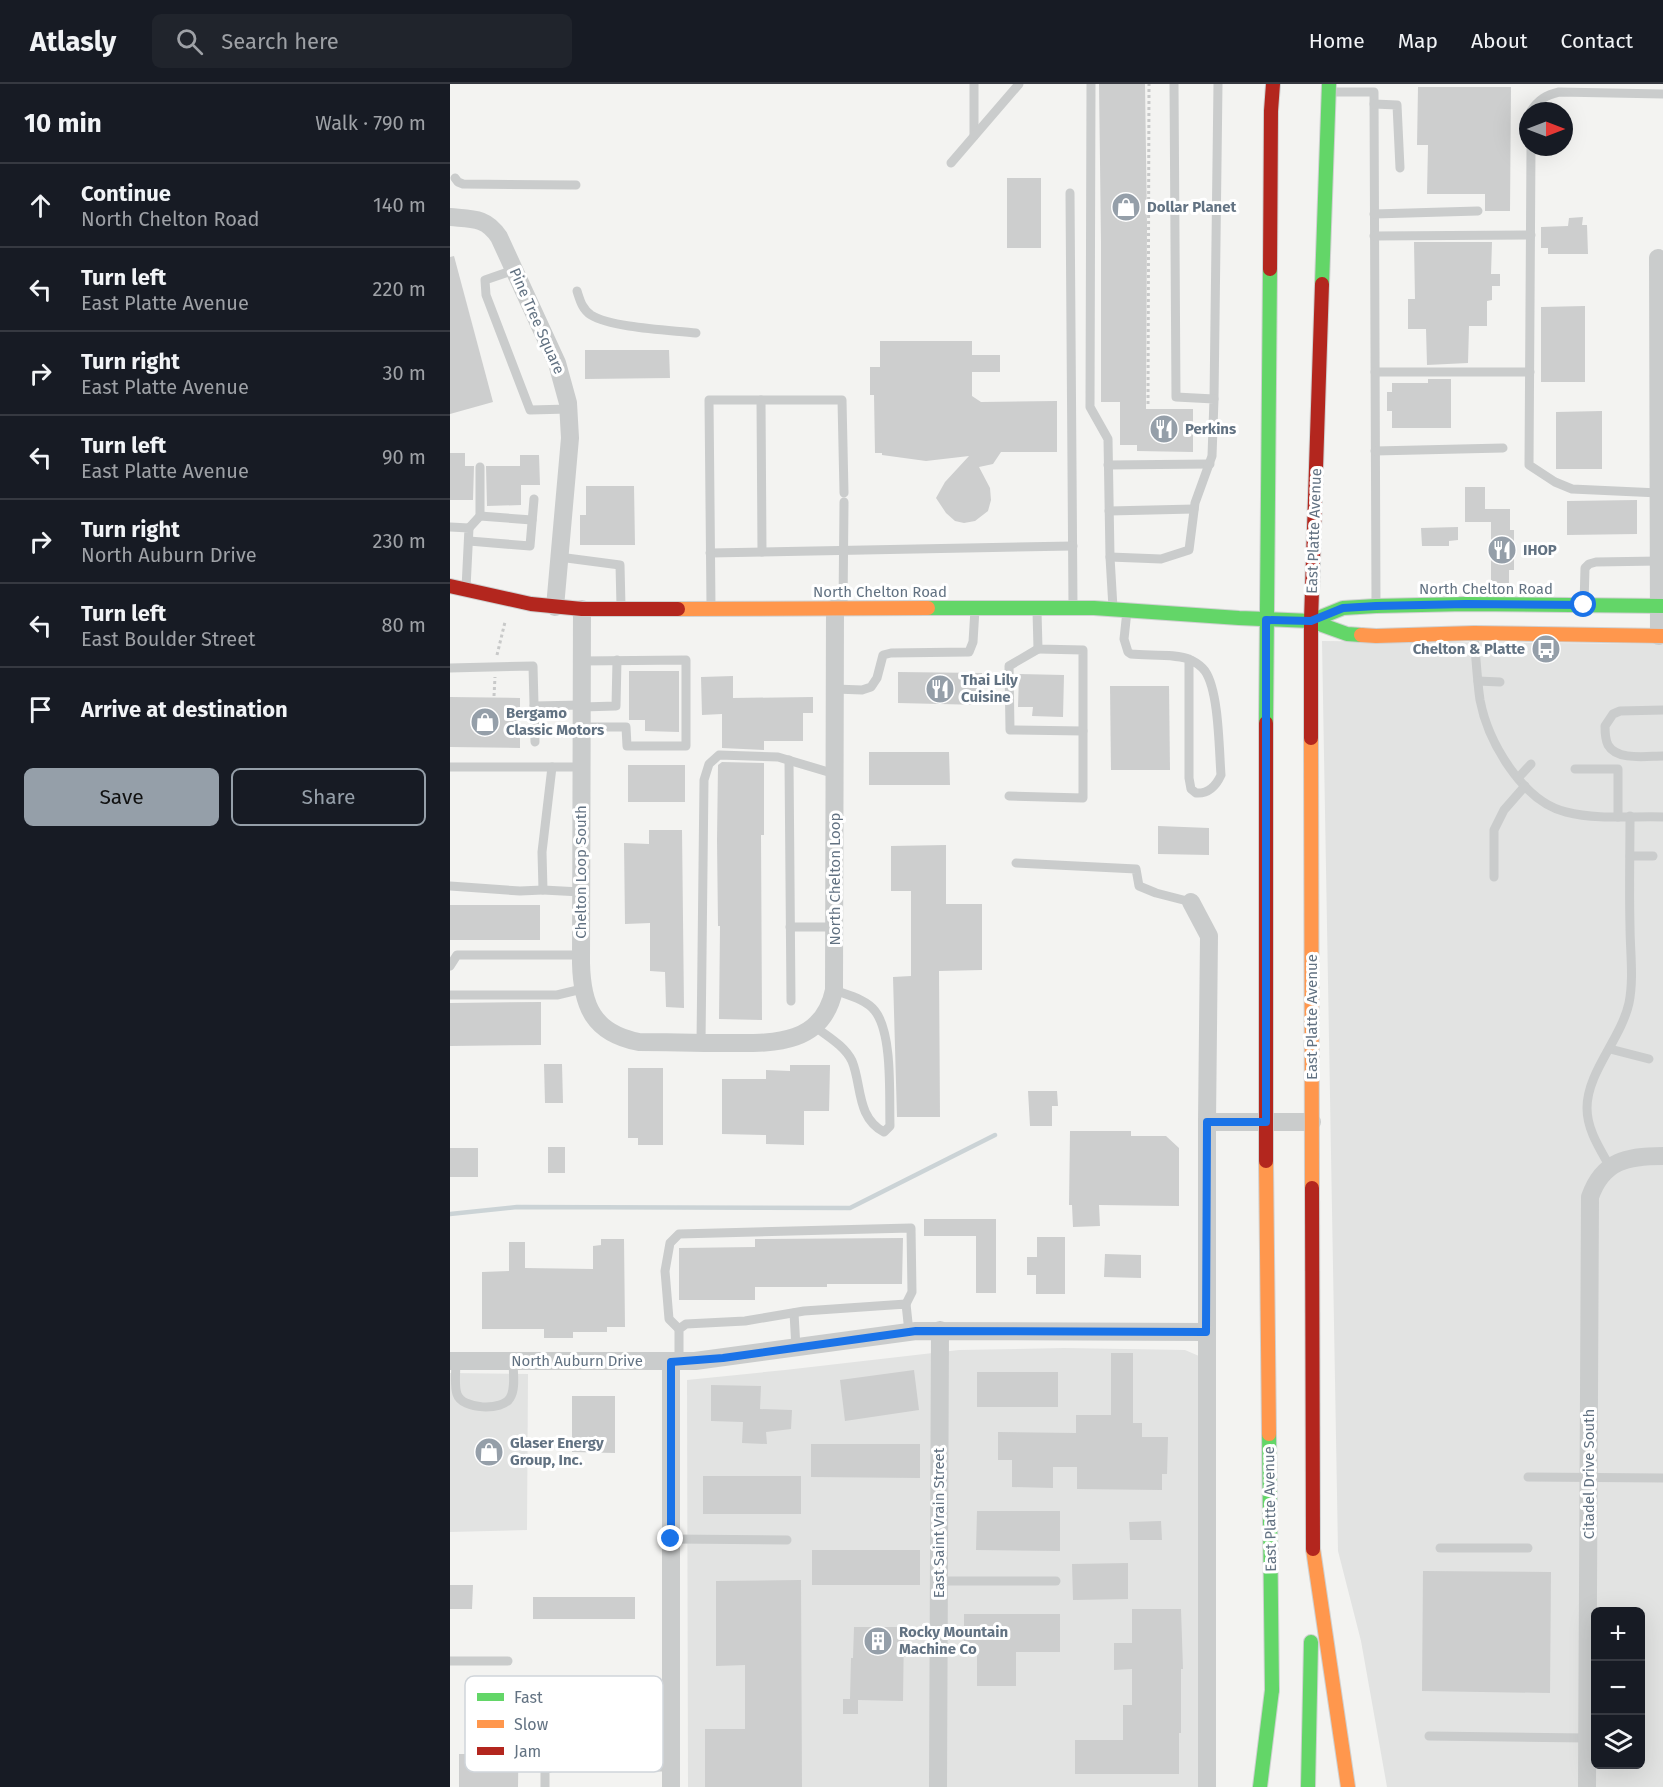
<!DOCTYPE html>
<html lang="en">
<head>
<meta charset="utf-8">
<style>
	body { margin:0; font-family:"Fira Sans",sans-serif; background:#20242c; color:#f1f3f6 }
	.controls { position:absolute; right:18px; bottom:18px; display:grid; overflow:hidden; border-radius:9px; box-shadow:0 6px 24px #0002 }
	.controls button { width:54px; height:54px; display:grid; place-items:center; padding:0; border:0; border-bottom:2px solid #363941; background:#171b24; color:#f1f3f6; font:30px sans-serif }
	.compass { position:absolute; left:1069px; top:18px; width:54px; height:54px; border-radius:50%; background:#171b24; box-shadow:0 6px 24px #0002; rotate:90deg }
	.stop { position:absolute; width:18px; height:18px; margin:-14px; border:4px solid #1a73e8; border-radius:50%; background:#fff }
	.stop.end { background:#1a73e8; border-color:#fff; box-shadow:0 2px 6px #0008 }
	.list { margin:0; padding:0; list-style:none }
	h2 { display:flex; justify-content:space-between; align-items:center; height:78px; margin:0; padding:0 24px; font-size:26px }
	h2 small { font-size:20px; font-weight:400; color:#9ea1a6 }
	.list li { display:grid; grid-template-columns:39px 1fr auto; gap:18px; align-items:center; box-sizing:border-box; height:84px; padding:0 24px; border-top:2px solid #363941 }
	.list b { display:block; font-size:22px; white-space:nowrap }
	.list p { margin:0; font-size:20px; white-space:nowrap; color:#9ea1a6 }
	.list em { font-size:20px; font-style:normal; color:#9ea1a6 }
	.actions { display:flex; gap:12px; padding:18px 24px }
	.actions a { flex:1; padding:14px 0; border:2px solid #959fa9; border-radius:9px; text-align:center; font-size:21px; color:#959fa9 }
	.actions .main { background:#959fa9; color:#111 }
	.icon { flex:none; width:33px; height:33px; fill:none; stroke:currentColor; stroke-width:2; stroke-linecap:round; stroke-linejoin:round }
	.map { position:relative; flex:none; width:1213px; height:1703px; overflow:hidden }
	header { display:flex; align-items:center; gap:36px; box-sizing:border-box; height:84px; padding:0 30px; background:#171b24; border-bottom:2px solid #363941 }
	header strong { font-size:28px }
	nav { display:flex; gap:33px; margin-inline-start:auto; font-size:21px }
	.search { width:420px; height:54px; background:#20242c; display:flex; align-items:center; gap:15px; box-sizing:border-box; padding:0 21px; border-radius:9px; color:#9ea1a6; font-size:22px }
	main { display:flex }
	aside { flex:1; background:#171b24 }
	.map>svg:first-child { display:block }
	.built { fill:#e2e3e2; fill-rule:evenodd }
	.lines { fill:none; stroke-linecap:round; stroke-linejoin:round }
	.stream { stroke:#cbd3d6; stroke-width:4.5 }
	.building { fill:#cdcece }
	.fast-casing { stroke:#cfd1d1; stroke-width:16 }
	.slow-casing { stroke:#cfd1d1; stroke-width:16 }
	.jam-casing { stroke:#cfd1d1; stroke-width:16 }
	.path { stroke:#c8c9c9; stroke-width:3; stroke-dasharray:3 3; stroke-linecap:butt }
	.lane { stroke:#cacccc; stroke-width:9 }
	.street { stroke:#cacccc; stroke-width:18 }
	.fast { stroke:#63d668; stroke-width:14 }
	.slow { stroke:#ff974d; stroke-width:14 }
	.jam { stroke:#b3261e; stroke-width:14 }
	.route { stroke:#1a73e8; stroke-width:8 }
	.labels { text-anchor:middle; stroke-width:6; stroke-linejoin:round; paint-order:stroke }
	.poi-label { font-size:15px; font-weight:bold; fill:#627282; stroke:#fff; text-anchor:start }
	.street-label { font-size:15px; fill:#627282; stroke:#fff }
	.key { fill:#fff; stroke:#d0d5da; stroke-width:1.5 }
	.key-label { font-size:16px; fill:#627282 }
</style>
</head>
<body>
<header>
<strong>Atlasly</strong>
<div class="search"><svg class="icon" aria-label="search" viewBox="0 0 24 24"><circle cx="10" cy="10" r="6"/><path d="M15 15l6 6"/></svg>Search here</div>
<nav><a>Home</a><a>Map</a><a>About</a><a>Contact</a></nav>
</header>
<main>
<aside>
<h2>10 min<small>Walk · 790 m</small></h2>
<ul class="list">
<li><svg class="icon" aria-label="ahead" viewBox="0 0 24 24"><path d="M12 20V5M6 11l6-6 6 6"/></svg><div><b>Continue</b><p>North Chelton Road</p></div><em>140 m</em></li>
<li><svg class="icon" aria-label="left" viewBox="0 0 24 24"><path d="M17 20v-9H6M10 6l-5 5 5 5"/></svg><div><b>Turn left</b><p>East Platte Avenue</p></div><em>220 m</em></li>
<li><svg class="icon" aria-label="right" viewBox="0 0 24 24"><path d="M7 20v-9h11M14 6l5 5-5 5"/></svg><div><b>Turn right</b><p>East Platte Avenue</p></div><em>30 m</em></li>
<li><svg class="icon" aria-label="left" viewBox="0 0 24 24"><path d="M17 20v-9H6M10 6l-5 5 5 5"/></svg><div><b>Turn left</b><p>East Platte Avenue</p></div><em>90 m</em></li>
<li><svg class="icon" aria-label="right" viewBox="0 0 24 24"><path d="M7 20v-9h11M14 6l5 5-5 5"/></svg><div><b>Turn right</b><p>North Auburn Drive</p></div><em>230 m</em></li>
<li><svg class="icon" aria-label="left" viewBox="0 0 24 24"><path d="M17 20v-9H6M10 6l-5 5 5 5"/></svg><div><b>Turn left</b><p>East Boulder Street</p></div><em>80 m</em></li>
<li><svg class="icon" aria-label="arrive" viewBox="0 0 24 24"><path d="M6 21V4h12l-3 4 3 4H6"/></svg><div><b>Arrive at destination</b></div></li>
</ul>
<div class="actions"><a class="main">Save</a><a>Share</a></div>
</aside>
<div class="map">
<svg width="1213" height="1703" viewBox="0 0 1213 1703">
	<rect width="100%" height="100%" fill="#f3f3f1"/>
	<g class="built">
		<path d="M872 557 1213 560V1703H937L911 1557 888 1467ZM1146 1528H1190V1680H1146Z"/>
		<polygon points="614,1264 735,1266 756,1275 756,1703 238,1703 237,1296 335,1286 509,1266"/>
		<polygon points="0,1289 78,1290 77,1446 0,1448"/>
	</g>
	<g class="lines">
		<polyline class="stream" points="0,1130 67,1123 400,1124 545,1051"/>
	</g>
	<g class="building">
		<polygon points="649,0 695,0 697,141 696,325 743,325 743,368 687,367 687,361 670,361 670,318 651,318 651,158"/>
		<polygon points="968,3 1061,3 1060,127 1035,127 1035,110 977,110 978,61 967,61"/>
		<rect x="557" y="94" width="34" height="70"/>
		<polygon points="1133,133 1132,141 1137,141 1138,170 1098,170 1098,164 1091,164 1091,143 1118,142 1119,134"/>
		<polygon points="964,158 1042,158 1041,190 1050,190 1050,202 1042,202 1042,216 1037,217 1037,242 1019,242 1018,279 977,281 976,245 958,245 958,215 965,215"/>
		<polygon points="4,172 43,318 0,330 0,173"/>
		<polygon points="1135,222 1135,298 1091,298 1091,223"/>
		<polygon points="430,257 522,257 522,271 550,271 550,288 522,288 522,312 531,318 607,317 607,368 551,368 543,380 529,383 540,404 541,416 538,427 525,437 514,439 505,437 496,429 486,414 495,398 519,372 476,377 432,371 432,369 425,369 424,311 420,311 420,283 430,283"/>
		<polygon points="135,266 219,266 220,294 135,295"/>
		<polygon points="978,295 1001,295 1001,344 942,344 942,327 937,327 937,308 942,308 942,299 978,299"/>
		<polygon points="1152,327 1152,385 1106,385 1106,328"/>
		<polygon points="0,369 15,369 15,382 24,382 23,416 0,416"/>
		<polygon points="70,371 89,371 90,401 71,401 71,421 37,422 36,382 70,382"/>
		<polygon points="136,402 184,402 185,461 130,461 130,431 136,431"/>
		<polygon points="1015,403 1035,403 1035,425 1060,425 1060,446 1064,446 1064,486 1059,486 1059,499 1041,499 1041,438 1015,438"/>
		<polygon points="1187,416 1187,450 1117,451 1117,417"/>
		<polygon points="1008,443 1008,456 999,457 999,462 972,462 971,444"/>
		<polygon points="179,587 229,587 229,648 195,647 195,636 179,636"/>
		<polygon points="448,588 532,589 531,621 448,619"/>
		<polygon points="569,590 614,591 613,633 582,632 583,623 568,623"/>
		<polygon points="283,592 283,614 363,613 363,629 353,629 353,657 314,657 314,666 272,664 272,630 252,631 251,593"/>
		<polygon points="660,602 719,602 720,686 661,686"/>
		<polygon points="0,613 70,614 70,664 0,663"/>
		<polygon points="419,668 499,668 500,701 419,701"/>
		<polygon points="272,678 314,679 314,751 311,751 312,936 269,935 270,842 268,842 267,756 268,681"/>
		<rect x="178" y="681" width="57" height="37"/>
		<polygon points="708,742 759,744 759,771 708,770"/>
		<polygon points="199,746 232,746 234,924 216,923 215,888 200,887 200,839 175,840 174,759 199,760"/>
		<polygon points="496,761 496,820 532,820 532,886 489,887 490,1033 447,1033 443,893 461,892 461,807 441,807 441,762"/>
		<rect x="0" y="821" width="90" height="35"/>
		<polygon points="91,918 91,961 0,962 0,919"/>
		<polygon points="94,980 112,980 113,1019 95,1019"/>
		<polygon points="340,981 380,981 379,1027 354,1027 354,1061 316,1060 316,1051 272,1050 272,995 316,995 316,986 340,987"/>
		<polygon points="178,984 213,984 213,1061 188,1061 188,1054 178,1054"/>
		<polygon points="578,1007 607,1007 608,1022 602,1022 602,1042 580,1042"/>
		<polygon points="620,1047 681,1047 681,1052 716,1052 729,1064 729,1122 649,1121 650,1142 623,1143 622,1121 619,1121"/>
		<rect x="98" y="1063" width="17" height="26"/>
		<rect x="0" y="1064" width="28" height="29"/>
		<polygon points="474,1135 546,1135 546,1209 526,1209 526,1152 474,1152"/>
		<polygon points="587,1153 615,1153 615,1210 586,1210 586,1191 577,1191 577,1173 587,1173"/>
		<polygon points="453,1154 452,1200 377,1200 377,1203 305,1203 305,1216 229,1216 229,1164 305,1163 305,1155"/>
		<polygon points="151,1155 174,1155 175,1243 157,1243 157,1248 123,1248 123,1254 94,1254 94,1245 32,1245 32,1188 59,1187 59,1158 75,1158 75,1184 143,1185 143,1162 151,1161"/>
		<polygon points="655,1170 691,1171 691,1194 654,1193"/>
		<polygon points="661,1269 683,1269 683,1339 692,1339 692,1353 718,1353 717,1390 712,1390 712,1406 627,1405 627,1383 603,1383 603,1404 562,1403 562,1376 548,1376 548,1348 626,1349 626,1331 661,1331"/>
		<polygon points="464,1286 469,1326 395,1337 390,1296"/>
		<rect x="527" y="1288" width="81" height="35"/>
		<polygon points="261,1301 311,1302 310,1325 342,1326 341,1345 316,1348 317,1360 292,1359 293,1338 261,1337"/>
		<polygon points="122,1312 165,1312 165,1369 122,1368"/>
		<polygon points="361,1360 470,1360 470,1394 361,1393"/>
		<rect x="253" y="1392" width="98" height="38"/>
		<polygon points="527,1427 610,1427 610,1467 526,1466"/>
		<polygon points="711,1437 712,1456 680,1456 679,1438"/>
		<rect x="362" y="1466" width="108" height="35"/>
		<polygon points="678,1479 678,1515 623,1516 622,1480"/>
		<polygon points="973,1487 1101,1488 1100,1609 972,1607"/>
		<polygon points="351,1496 352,1703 255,1703 255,1645 295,1645 295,1581 266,1582 266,1497"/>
		<polygon points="0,1501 23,1501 22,1525 0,1525"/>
		<rect x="83" y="1513" width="102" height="22"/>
		<polygon points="682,1525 731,1525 733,1585 731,1585 731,1649 729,1649 729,1690 625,1690 625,1656 673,1656 673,1621 682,1621 682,1585 664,1586 664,1559 682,1559"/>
		<polygon points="514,1530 610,1530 610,1568 566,1568 566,1602 527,1602 527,1568 514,1568"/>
		<polygon points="404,1543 454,1543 453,1617 408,1616 408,1630 393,1630 393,1615 400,1615 401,1574 403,1574"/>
		<polygon points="23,1637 69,1637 68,1703 9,1703 9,1670 23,1670"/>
	</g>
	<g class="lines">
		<g class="fast-casing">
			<g id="fast">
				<polyline points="872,200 879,0"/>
				<polyline points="478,524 644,524 789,534 861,537 897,550 911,551"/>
				<polyline points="861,537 893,524 926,522 1016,520 1213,522"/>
				<polyline points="816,639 820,185"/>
				<polyline points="819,1350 822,1606"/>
				<polyline points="810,1703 822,1606"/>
				<polyline points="858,1703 861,1558"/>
			</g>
		</g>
		<g class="slow-casing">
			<g id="slow">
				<polyline points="228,525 478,524"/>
				<polyline points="911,551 926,552 1024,549 1213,552"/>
				<polyline points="861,654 862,1104"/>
				<polyline points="816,1077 819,1350"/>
				<polyline points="863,1465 898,1703"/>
			</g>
		</g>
		<g class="jam-casing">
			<g id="jam">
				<polyline points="820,185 821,27 823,0"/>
				<polyline points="0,502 81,520 132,525 228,525"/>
				<polyline points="816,639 816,1077"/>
				<polyline points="861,654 861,537 872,200"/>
				<polyline points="862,1104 863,1465"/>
			</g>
		</g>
		<g class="path">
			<polyline points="698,320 699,0"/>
			<polyline points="47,571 55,538"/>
			<polyline points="44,612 45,593"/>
		</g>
		<g class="lane">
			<polyline points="524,0 524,52"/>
			<polyline points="641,0 640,323 658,355 660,473 663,524"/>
			<polyline points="882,8 924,8 926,519"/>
			<polyline points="924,20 947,21 950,84"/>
			<path d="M1081 27C1088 16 1096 11 1109 8L1213 10"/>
			<polyline points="1081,63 1079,381 1105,398 1122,405 1209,409"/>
			<polyline points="501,79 569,0"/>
			<polyline points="5,94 8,98 13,100 126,101"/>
			<polyline points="620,109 623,522"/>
			<polyline points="924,130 1028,127"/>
			<polyline points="924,152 1081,151"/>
			<polyline points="64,186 35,196 36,211 80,326 119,325"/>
			<path d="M127 207C130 216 132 225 141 231 162 244 220 246 246 249"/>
			<polyline points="925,288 1080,288"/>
			<polyline points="764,315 768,0"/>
			<polyline points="311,316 312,468"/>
			<polyline points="925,367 1053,364"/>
			<polyline points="658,381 760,380"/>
			<polyline points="30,383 30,432"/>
			<polyline points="659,427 744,425"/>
			<polyline points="0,443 19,444 16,504"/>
			<polyline points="19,444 30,432 82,436"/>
			<polyline points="19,457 80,462 84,415"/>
			<polyline points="260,469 623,462"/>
			<polyline points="109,473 170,481 171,522"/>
			<polyline points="660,473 711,475 739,466 745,419 762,372 764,315 726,313 724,0"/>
			<polyline points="1134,520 1135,484 1139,480 1146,478 1209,477"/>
			<polyline points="261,522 259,316 392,316 394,409"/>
			<polyline points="393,524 394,418"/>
			<path d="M677 527 674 555 678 568 681 570C698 572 726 569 741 576 745 578 752 583 755 587 769 607 769 666 771 691 766 702 758 710 746 709L741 705 739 694V575"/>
			<path d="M1024 552C1026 573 1027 595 1030 616 1038 658 1073 718 1116 728 1148 736 1181 732 1213 733"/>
			<polyline points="588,565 559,582 560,646 633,647"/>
			<polyline points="132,577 236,576 236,662 177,662 176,643 133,643"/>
			<polyline points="0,584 83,582 85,658"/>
			<polyline points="1028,597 1050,598"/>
			<polyline points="385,605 412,606 421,603 427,594 433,571 441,569 519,568 523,558 525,525"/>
			<polyline points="84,622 132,621"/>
			<polyline points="132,623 166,622 167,576"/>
			<path d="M1213 626 1170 627 1163 630 1155 642C1155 648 1155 655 1158 661 1167 677 1197 672 1213 672"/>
			<polyline points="339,676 341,917"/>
			<polyline points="0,683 102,683"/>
			<polyline points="1125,685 1168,685 1168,733"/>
			<polyline points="1068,694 1081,680"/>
			<polyline points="559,712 633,714 633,566 588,565 587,527"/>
			<polyline points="1180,772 1203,772"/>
			<polyline points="566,779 686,785 689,802 706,809 741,818"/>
			<polyline points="1044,793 1044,746 1054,726 1075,702"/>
			<polyline points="0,802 70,807 93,806"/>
			<polyline points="131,808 93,806 92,768 102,683 132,683"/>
			<polyline points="340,843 385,843"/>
			<polyline points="0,882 7,871 131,871"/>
			<polyline points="0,911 107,911 132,905"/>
			<path d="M364 942C377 952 395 962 402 977 412 1001 406 1033 434 1048L440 1042C439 1013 443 950 425 927 416 915 397 911 384 906"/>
			<polyline points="251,959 254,696 259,680 269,671 328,673 385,690"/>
			<polyline points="1160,965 1199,975"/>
			<path d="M1160 1083C1150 1065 1137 1046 1137 1024 1137 988 1171 955 1179 919 1184 894 1180 867 1180 842 1179 805 1180 769 1180 732"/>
			<polyline points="344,1229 346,1264"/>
			<polyline points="229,1245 219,1235 215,1187 220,1159 229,1150 461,1144 462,1208 456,1220"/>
			<path d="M6 1277C6 1287 4 1301 7 1310 12 1326 53 1327 60 1314 66 1305 63 1288 63 1277"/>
			<polyline points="229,1278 229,1245 236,1240 295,1237 354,1227 456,1220 459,1248"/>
			<polyline points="1078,1393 1213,1394"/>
			<polyline points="221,1455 337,1456"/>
			<polyline points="990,1464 1078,1464"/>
			<polyline points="489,1497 606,1497"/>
			<polyline points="0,1577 58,1577"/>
			<polyline points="979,1652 1137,1654"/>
			<polyline points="95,1703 95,1686 102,1683 221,1683"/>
		</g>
		<g class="street">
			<path d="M0 133C22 135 36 133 49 153L107 279 118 319 120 354 105 523"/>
			<polyline points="1208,174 1209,552"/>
			<path d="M132 525 131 879C132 922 143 949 189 958 216 958 244 959 272 959 318 959 372 964 384 906L385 524"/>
			<polyline points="741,818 759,852 757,1038 862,1038"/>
			<polyline points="757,1038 757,1703"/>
			<polyline points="0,1277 245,1277 466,1247 756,1248"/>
			<polyline points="221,1278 221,1703"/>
			<polyline points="488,1703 490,1246"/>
			<path d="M1137 1703 1140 1113C1153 1076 1178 1072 1213 1072"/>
		</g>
		<use href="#fast" class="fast"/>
		<use href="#slow" class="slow"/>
		<use href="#jam" class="jam"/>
	</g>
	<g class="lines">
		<polyline class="route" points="221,1455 221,1278 273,1274 466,1247 756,1248 757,1038 816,1038 816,536 861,537 893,524 926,522 1016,520 1134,521"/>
	</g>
	<defs>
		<g id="shop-disc" transform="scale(1.5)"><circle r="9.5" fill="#959fa9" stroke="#fff"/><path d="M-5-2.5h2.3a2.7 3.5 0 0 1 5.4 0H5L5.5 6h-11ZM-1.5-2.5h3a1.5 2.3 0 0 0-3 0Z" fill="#fff"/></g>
		<g id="restaurant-disc" transform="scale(1.5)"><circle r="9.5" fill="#959fa9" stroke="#fff"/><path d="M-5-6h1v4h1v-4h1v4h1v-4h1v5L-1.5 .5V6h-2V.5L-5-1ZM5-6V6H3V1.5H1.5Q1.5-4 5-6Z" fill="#fff"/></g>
		<g id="bus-disc" transform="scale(1.5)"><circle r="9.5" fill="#959fa9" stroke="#fff"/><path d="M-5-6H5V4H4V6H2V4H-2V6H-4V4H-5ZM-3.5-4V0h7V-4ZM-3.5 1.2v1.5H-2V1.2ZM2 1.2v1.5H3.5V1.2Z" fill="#fff"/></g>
		<g id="building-disc" transform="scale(1.5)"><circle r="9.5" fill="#959fa9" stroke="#fff"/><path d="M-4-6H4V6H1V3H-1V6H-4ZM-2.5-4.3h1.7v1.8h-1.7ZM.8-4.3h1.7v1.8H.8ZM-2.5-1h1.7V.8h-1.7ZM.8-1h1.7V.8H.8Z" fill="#fff"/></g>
	</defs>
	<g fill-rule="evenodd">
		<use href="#shop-disc" x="676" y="123"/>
		<use href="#restaurant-disc" x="714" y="345"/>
		<use href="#restaurant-disc" x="1052" y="466"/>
		<use href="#bus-disc" x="1096" y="565"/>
		<use href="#restaurant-disc" x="490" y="605"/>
		<use href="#shop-disc" x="35" y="638"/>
		<use href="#shop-disc" x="39" y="1368"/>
		<use href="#building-disc" x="428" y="1557"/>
	</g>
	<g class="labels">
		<g class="poi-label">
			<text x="697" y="128">Dollar Planet</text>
			<text x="735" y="350">Perkins</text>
			<text x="1073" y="471">IHOP</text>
			<text x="1075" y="570" text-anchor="end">Chelton &amp; Platte</text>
			<text x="511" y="601">Thai Lily<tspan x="511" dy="17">Cuisine</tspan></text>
			<text x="56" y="634">Bergamo<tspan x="56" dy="17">Classic Motors</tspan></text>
			<text x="60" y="1364">Glaser Energy<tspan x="60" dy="17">Group, Inc.</tspan></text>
			<text x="449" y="1553">Rocky Mountain<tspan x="449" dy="17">Machine Co</tspan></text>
		</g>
		<g class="street-label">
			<text transform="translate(87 237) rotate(66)" y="5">Pine Tree Square</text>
			<text transform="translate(864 447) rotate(-88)" y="5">East Platte Avenue</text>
			<text x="1036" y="510">North Chelton Road</text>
			<text x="430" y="513">North Chelton Road</text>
			<text transform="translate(131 788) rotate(-90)" y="5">Chelton Loop South</text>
			<text transform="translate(385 795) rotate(-90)" y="5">North Chelton Loop</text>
			<text transform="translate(862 933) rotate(-90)" y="5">East Platte Avenue</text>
			<text x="127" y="1282">North Auburn Drive</text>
			<text transform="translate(1139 1390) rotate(-90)" y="5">Citadel Drive South</text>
			<text transform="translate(820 1425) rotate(-91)" y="5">East Platte Avenue</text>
			<text transform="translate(489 1439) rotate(-90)" y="5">East Saint Vrain Street</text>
		</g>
	</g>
	<rect x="15" y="1592" width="198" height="96" rx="9" class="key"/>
	<rect x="27" y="1609" width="27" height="8" fill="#63d668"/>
	<rect x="27" y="1636" width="27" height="8" fill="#ff974d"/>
	<rect x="27" y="1663" width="27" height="8" fill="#b3261e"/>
	<g class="key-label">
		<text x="64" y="1619">Fast</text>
		<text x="64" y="1646">Slow</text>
		<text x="64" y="1673">Jam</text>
	</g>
</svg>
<div class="controls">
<button>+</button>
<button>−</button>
<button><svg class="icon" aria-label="layers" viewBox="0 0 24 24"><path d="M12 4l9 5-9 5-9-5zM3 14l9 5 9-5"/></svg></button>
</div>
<svg class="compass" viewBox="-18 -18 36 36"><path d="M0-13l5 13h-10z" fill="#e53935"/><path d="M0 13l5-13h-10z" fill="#9ea1a6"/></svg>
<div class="stop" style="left:1134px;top:521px"></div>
<div class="stop end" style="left:221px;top:1455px"></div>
</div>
</main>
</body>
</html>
